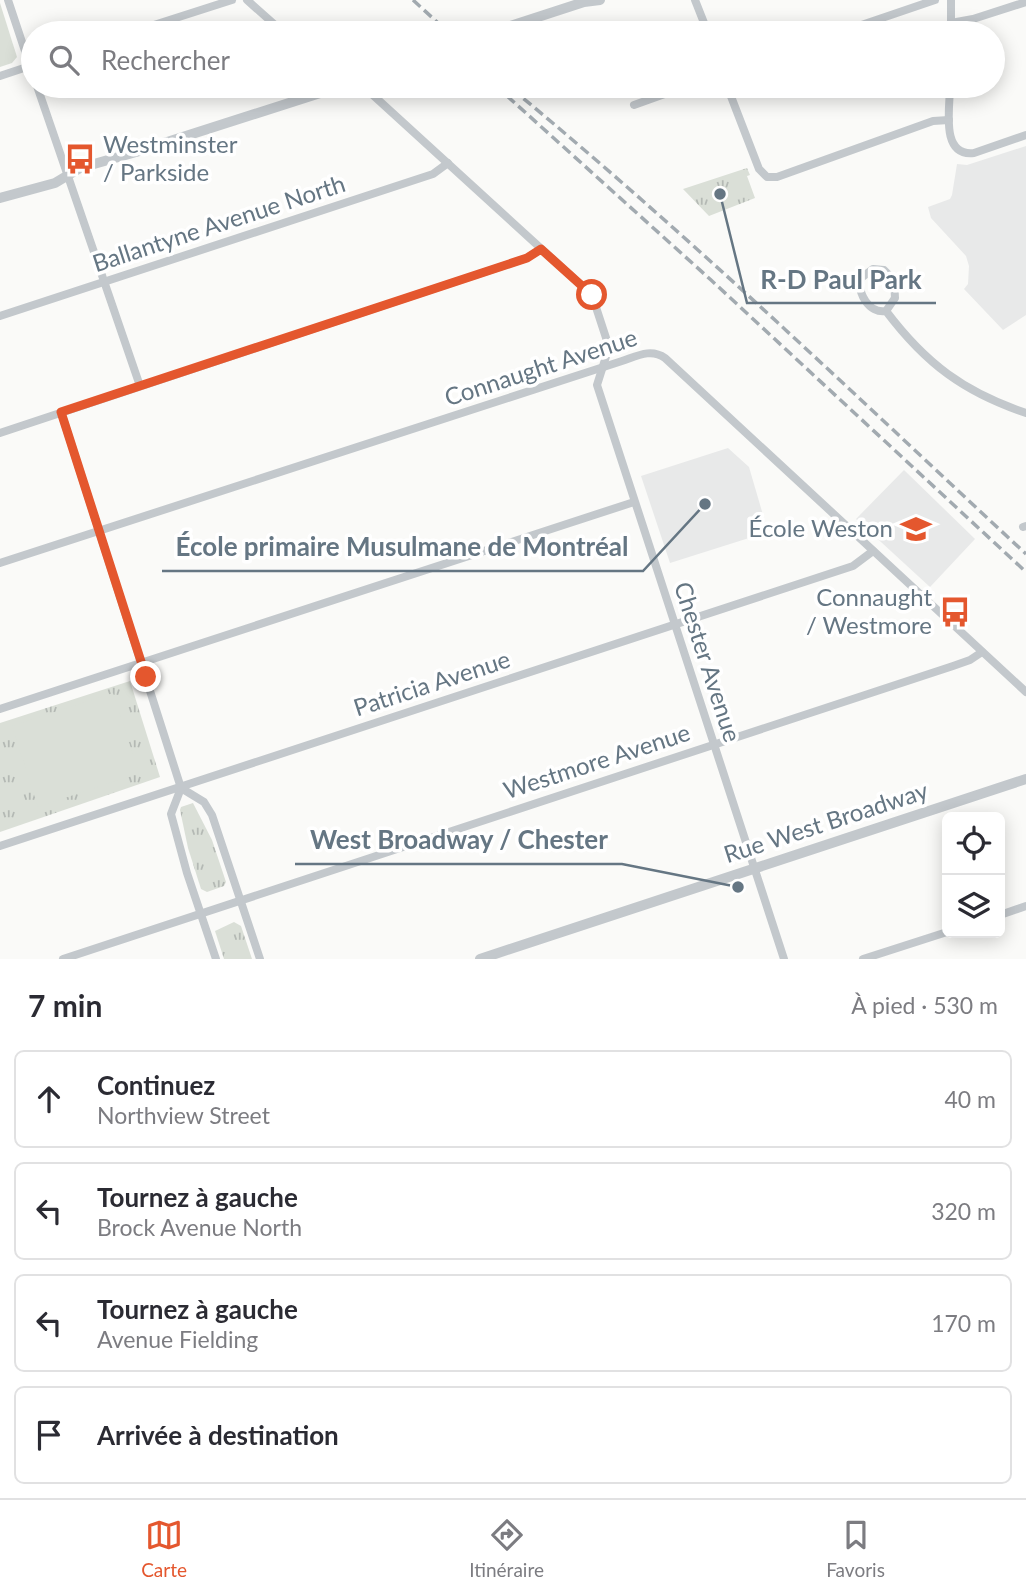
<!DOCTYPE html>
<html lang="fr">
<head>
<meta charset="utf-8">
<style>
	body { margin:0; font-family:Lato,sans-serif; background:#f7f7f7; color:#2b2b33 }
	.controls { position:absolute; right:21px; bottom:21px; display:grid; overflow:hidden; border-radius:10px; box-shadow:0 4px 18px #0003 }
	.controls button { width:63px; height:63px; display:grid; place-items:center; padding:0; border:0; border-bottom:2px solid #e1e1e2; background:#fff; color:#2b2b33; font:35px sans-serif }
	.stop { position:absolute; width:21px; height:21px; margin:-16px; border:5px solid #e4572e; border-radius:50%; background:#fff }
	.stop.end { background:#e4572e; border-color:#fff; box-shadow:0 2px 7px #0008 }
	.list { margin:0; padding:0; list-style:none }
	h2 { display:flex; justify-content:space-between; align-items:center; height:91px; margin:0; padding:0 28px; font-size:30px }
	h2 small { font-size:23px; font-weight:400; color:#7c7c81 }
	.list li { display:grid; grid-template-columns:46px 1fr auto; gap:21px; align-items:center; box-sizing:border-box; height:98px; margin:0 14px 14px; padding:0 14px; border:2px solid #e1e1e2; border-radius:10px }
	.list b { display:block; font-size:26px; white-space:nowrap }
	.list p { margin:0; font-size:23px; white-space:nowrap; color:#7c7c81 }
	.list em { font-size:23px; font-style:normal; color:#7c7c81 }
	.icon { flex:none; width:38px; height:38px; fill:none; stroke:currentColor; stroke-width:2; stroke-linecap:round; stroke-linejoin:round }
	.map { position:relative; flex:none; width:1026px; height:959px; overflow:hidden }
	.search { position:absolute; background:#fff; box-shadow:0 4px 18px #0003; left:21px; right:21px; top:21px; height:77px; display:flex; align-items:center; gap:18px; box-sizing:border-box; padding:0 24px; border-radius:38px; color:#7c7c81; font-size:26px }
	.sheet { height:539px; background:#fff }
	nav { display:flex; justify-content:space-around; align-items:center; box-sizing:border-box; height:98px; border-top:2px solid #e1e1e2; background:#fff; font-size:19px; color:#7c7c81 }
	nav a { display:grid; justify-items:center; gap:4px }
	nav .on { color:#e4572e }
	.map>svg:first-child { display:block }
	.built { fill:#e8e9e9 }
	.grass { fill:url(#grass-tufts) }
	.pitch { fill:#dadfd7 }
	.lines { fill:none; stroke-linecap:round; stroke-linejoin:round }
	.minor { stroke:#c3c8cc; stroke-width:8 }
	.tertiary { stroke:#c3c8cc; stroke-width:10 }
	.rail { stroke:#a2aab0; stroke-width:3.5; stroke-dasharray:10 5; stroke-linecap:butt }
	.route { stroke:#e4572e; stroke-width:9 }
	.labels { text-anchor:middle; stroke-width:7; stroke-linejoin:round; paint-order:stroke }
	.poi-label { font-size:24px; fill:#657683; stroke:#fff; text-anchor:end }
	.street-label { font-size:24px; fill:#657683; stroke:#fff }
	.leader { fill:none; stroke:#657683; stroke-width:2.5 }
	.callout-dot { fill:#657683; stroke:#fff; stroke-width:2.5 }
	.callout-label { font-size:26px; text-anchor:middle; font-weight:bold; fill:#657683; stroke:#fff; stroke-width:7; stroke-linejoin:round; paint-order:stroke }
</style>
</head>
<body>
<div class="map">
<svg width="1026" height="959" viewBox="0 0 1026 959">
	<defs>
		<pattern id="grass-tufts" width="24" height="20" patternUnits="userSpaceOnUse" patternTransform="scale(1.75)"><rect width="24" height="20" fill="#dadfd7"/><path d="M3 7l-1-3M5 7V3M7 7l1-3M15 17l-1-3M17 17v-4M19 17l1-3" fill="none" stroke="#b4b9b4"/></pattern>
	</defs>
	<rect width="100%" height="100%" fill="#fafaf8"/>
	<g class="built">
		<polygon points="1026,146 1026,315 1003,330 964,289 968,284 969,266 966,256 931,218 928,207 950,199 952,195 957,164 967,165"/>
		<polygon points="728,448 749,467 768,532 670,563 641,476"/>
		<polygon points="904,470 975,539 930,587 856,519"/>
	</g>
	<g class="grass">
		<polygon points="747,168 750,175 747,176 755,198 709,216 683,189"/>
		<polygon points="130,681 160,777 0,832 0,723"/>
		<polygon points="193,803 212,840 226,882 224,886 207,892 201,889 188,848 180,810 181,807"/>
		<polygon points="234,922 241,926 252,959 224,959 215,931"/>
	</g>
	<g class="pitch">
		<polygon points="0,3 17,57 12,63 0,67"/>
		<polygon points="113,693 139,773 38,807 12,726"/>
	</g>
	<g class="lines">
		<g class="minor">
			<polyline points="8,0 33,75"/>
			<polyline points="247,0 284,33"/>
			<polyline points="695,0 708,33"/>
			<polyline points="951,0 951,33"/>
			<polyline points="951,23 973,19 1026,2"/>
			<polyline points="129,33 232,0"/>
			<polyline points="838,33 935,0"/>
			<polyline points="0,76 33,65"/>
			<polyline points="37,86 140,386"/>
			<polyline points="363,86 592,295 609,347 597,385 784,959"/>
			<polyline points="727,86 759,169 767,177 777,177 933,121 949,120"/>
			<path d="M950 86C950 108 940 157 974 153L1026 135"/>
			<polyline points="634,105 687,86"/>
			<path d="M886 311 895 298 894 280 884 270 873 269 861 278C857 293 869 314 886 311 926 364 964 392 1026 413"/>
			<polyline points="0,316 433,174 448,163"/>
			<polyline points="61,412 181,788 204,802 212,815 260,959"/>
			<polyline points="0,433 527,258 541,249"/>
			<polyline points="1023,527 1026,526"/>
			<path d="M0 563 622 361C637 356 651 348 665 358L1026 692"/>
			<polyline points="0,709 634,502"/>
			<polyline points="181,788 171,814 187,873 216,959"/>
			<polyline points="0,846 853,566 873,551"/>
			<polyline points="1000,915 1026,906"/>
			<polyline points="63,959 953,666 970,660 982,652"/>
			<polyline points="863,959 947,932"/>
		</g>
		<g class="tertiary">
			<polyline points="489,33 584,2 600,0"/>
			<polyline points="0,198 55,183 80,168 136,152 342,86"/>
			<polyline points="480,959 1026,779"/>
		</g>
		<g class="rail">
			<polyline points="413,0 449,33"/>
			<polyline points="496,86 711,280 1026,572"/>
			<path d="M512 89C690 236 857 397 1026 554"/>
		</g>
	</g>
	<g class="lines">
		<polyline class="route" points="146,677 61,412 527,258 541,249 592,295"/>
	</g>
	<defs>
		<g id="bus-bare" transform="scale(2.415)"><path d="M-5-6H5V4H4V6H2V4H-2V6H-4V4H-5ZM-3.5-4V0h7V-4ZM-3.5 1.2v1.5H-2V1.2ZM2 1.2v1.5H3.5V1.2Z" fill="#e4572e" stroke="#fff" stroke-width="2.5" paint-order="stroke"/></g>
		<g id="school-bare" transform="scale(2.415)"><path d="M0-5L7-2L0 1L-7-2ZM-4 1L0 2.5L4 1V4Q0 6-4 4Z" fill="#e4572e" stroke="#fff" stroke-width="2.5" paint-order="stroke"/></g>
	</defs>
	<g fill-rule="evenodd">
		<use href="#bus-bare" x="80" y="159"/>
		<use href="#school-bare" x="916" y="529"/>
		<use href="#bus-bare" x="955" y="612"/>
	</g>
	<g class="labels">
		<g class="poi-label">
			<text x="103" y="153" text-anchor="start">Westminster<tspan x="103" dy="28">/ Parkside</tspan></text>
			<text x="893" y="537">École Weston</text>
			<text x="932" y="606">Connaught<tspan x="932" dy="28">/ Westmore</tspan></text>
		</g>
		<g class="street-label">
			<text transform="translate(219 224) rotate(-18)" y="8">Ballantyne Avenue North</text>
			<text transform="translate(541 368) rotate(-18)" y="8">Connaught Avenue</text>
			<text transform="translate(707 662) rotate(72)" y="8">Chester Avenue</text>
			<text transform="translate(432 684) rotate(-18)" y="8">Patricia Avenue</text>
			<text transform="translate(597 762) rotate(-18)" y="8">Westmore Avenue</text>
			<text transform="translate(826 823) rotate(-18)" y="8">Rue West Broadway</text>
		</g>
	</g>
	<path class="leader" d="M720 194L747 303H936M705 504L643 571H162M738 887L622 864H295"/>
	<g class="callout-dot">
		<circle cx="720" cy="194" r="7"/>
		<circle cx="705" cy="504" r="7"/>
		<circle cx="738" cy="887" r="7"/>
	</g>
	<g class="callout-label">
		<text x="841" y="289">R-D Paul Park</text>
		<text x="402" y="556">École primaire Musulmane de Montréal</text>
		<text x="459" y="849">West Broadway / Chester</text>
	</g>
</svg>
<div class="controls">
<button><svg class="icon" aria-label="locate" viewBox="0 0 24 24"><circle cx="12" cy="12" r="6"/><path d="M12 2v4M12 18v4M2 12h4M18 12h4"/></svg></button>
<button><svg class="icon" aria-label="layers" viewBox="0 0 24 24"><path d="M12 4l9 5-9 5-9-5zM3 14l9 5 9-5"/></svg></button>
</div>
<div class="stop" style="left:592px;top:295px"></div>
<div class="stop end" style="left:146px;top:677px"></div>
<div class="search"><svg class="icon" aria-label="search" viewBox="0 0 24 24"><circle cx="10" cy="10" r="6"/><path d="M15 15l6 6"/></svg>Rechercher</div>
</div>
<section class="sheet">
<h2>7 min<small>À pied · 530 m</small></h2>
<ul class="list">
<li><svg class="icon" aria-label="ahead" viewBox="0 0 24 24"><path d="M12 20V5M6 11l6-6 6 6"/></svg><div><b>Continuez</b><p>Northview Street</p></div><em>40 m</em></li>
<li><svg class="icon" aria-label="left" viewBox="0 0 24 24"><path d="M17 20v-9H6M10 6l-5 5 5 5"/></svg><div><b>Tournez à gauche</b><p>Brock Avenue North</p></div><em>320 m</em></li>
<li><svg class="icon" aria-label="left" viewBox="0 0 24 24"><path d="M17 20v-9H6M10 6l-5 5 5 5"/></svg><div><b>Tournez à gauche</b><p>Avenue Fielding</p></div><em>170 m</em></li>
<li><svg class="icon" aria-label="arrive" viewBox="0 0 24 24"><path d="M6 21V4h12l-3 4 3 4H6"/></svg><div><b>Arrivée à destination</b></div></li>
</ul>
</section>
<nav>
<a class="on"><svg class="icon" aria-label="map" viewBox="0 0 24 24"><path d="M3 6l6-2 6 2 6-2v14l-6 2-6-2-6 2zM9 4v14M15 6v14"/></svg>Carte</a>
<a><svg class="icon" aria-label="directions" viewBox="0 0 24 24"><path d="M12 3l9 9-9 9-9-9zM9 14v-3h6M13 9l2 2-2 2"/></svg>Itinéraire</a>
<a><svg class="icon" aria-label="saved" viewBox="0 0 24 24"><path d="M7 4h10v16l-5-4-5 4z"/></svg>Favoris</a>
</nav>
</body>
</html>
